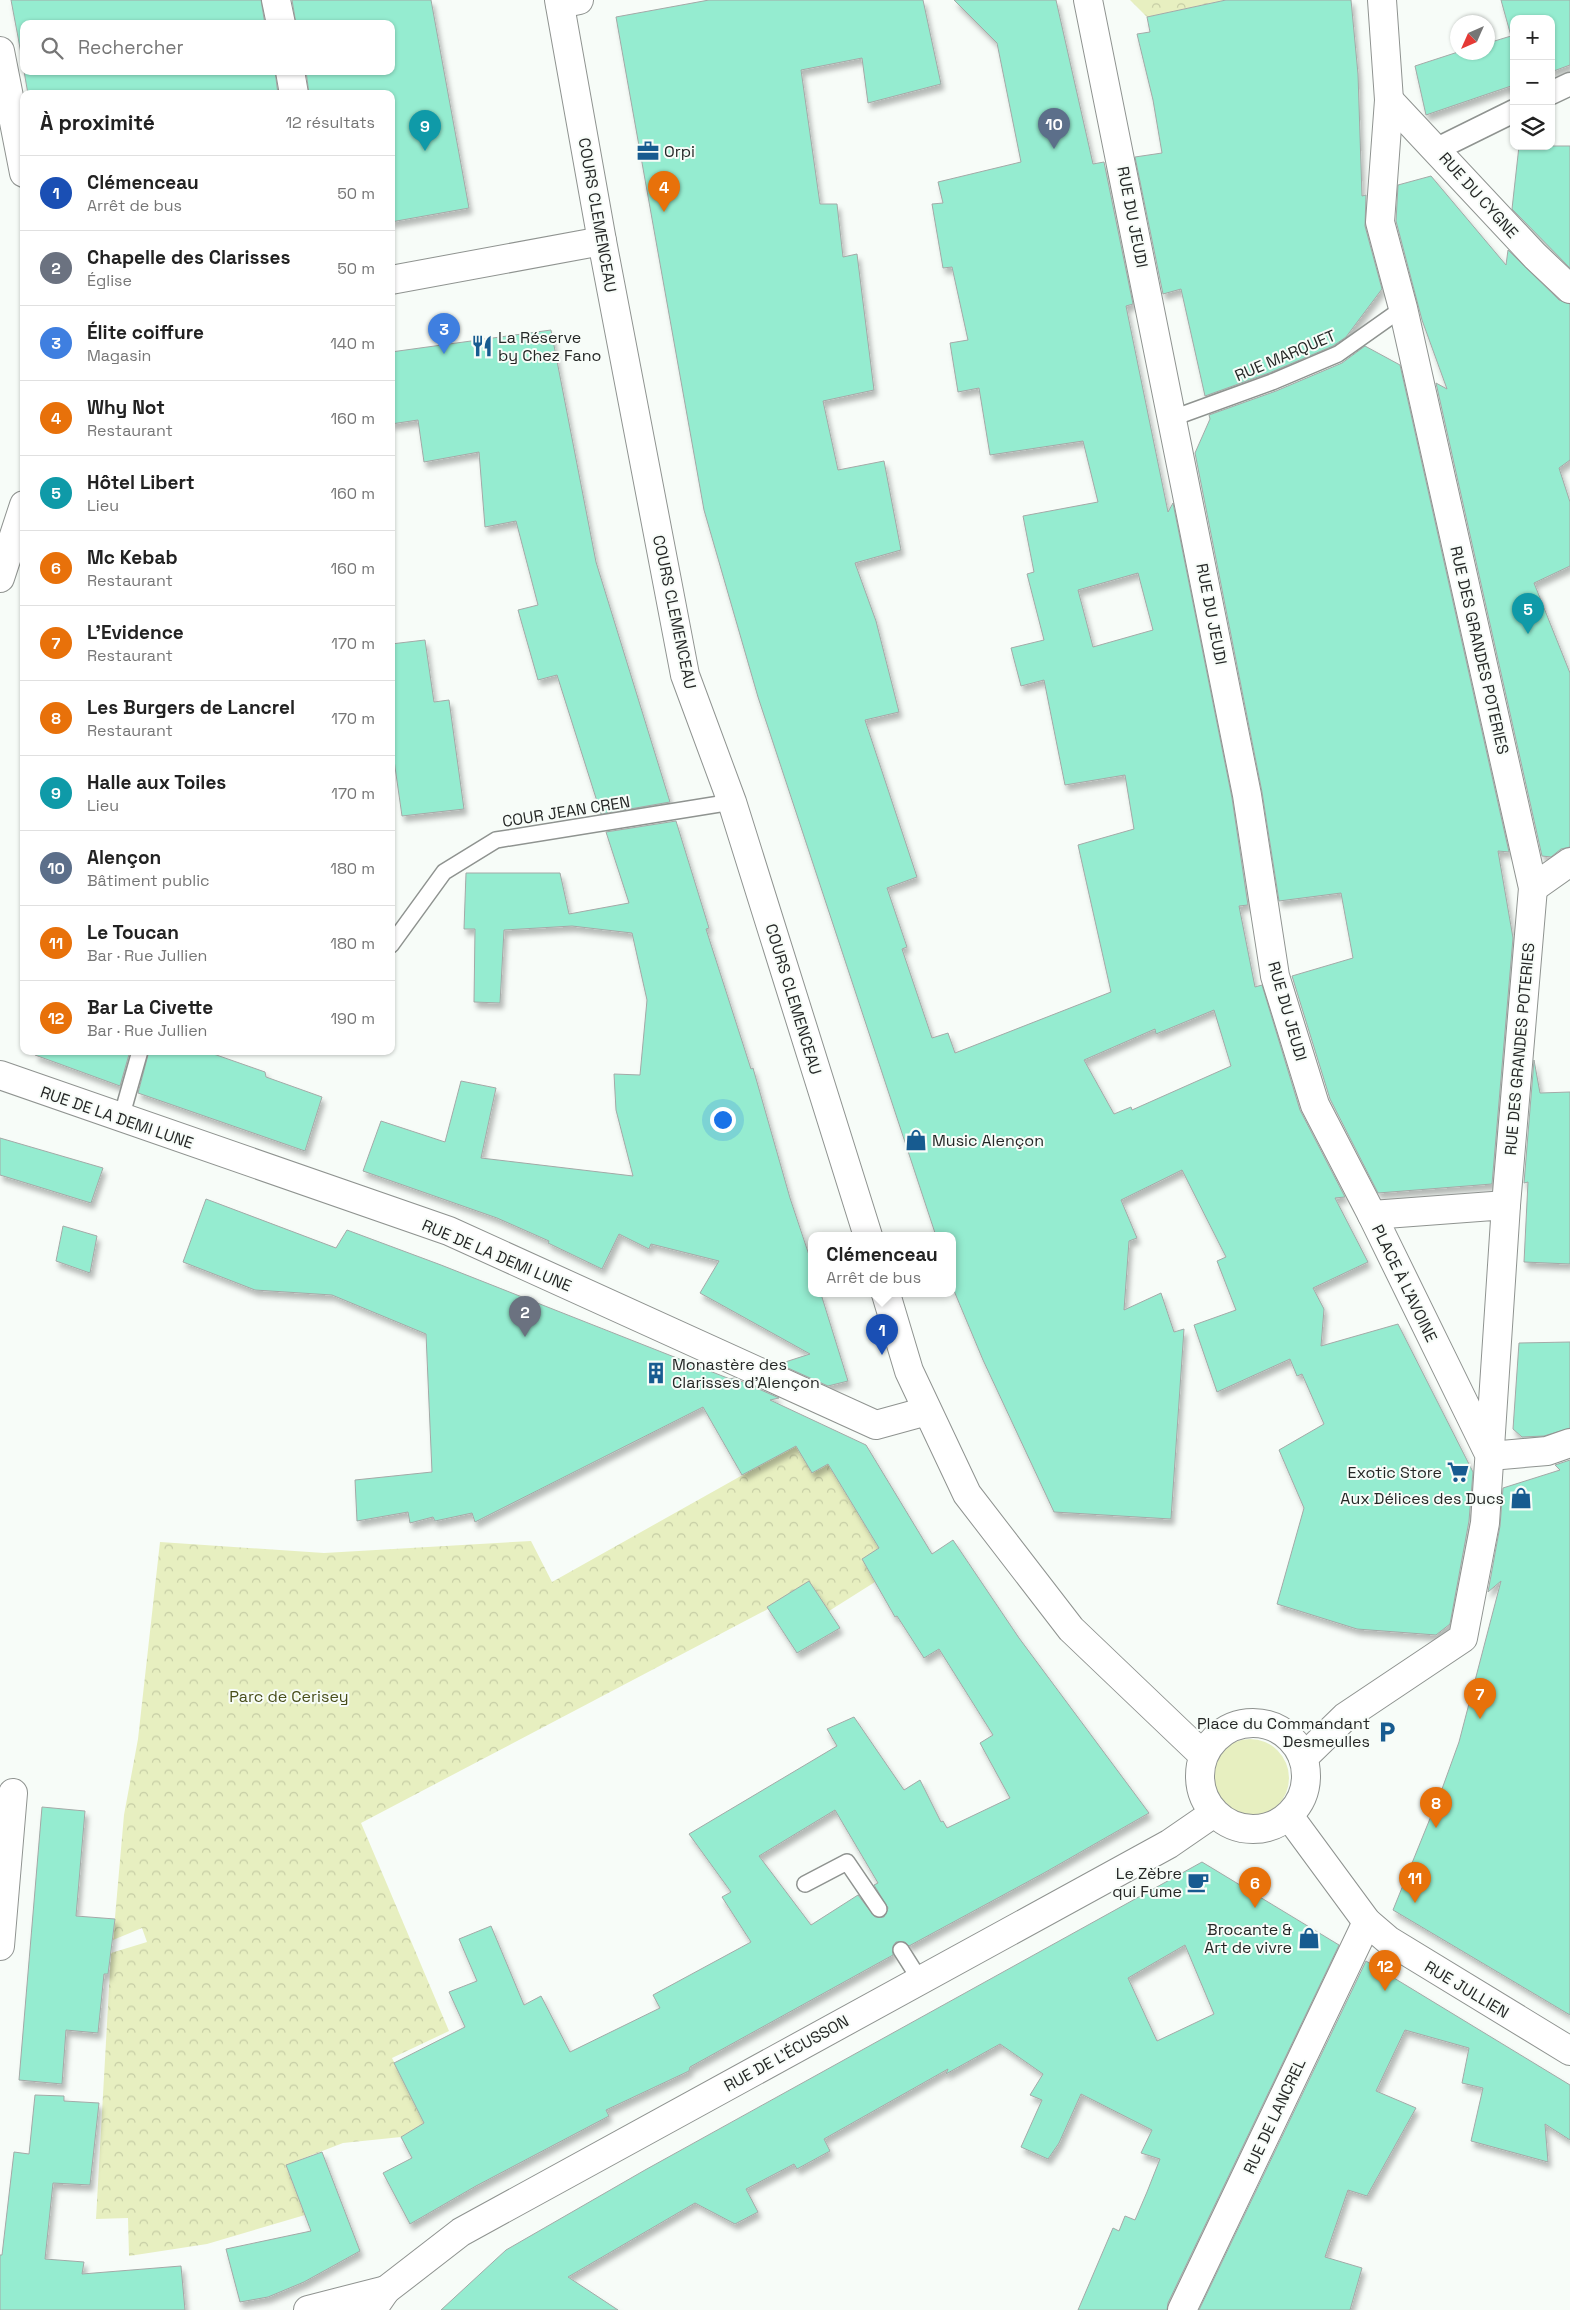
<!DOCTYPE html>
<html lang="fr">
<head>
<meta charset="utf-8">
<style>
	body { margin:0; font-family:"Space Grotesk",sans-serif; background:#f2f2f2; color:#222 }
	.controls { position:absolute; right:15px; top:15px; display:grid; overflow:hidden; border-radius:10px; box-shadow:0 1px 4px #0004 }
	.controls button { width:45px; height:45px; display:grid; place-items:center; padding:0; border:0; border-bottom:1px solid #e0e0e0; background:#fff; color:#222; font:25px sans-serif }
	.compass { position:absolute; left:1450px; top:15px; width:45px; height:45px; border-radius:50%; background:#fff; box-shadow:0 1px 4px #0004; rotate:225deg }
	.you { position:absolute; left:722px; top:1119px; width:18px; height:18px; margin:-12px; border:4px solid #fff; border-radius:50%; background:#1a73e8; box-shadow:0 0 0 8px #1a73e833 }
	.badge { display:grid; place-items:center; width:32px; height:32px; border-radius:50%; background:#175b90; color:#fff; font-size:16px; font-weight:700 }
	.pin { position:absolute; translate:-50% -41px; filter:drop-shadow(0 1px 2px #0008) }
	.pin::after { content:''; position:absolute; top:26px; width:18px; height:15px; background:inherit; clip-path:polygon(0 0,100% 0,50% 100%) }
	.popup { position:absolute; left:808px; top:1232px; width:148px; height:65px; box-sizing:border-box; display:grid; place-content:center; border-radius:10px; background:#fff; filter:drop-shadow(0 1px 4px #0005); font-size:16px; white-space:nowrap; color:#767676 }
	.popup b { font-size:19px; color:#222 }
	.popup::after { content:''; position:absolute; left:50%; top:100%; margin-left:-10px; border:10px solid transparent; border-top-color:#fff }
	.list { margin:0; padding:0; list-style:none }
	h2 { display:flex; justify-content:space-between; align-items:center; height:65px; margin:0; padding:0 20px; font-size:21px }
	h2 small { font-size:16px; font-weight:400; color:#767676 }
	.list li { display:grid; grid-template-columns:32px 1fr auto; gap:15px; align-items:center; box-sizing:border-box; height:75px; padding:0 20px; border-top:1px solid #e0e0e0 }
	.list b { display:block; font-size:19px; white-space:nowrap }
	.list p { margin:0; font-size:16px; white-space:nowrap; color:#767676 }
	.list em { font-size:16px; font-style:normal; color:#767676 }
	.icon { flex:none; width:28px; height:28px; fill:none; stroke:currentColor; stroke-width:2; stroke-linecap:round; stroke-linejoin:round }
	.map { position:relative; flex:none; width:1570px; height:2310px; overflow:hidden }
	.search { position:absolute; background:#fff; box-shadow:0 1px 4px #0004; left:20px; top:20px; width:375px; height:55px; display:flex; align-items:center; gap:12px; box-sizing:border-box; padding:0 18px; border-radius:10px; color:#767676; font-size:19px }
	.panel { position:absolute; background:#fff; box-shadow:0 1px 4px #0004; left:20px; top:90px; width:375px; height:965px; border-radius:10px }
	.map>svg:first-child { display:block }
	.grass { fill:#e7efc0 }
	.park { fill:url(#park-crowns) }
	.building { fill:#95ecd0; stroke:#a4a9a7; fill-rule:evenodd; filter:url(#shadow) }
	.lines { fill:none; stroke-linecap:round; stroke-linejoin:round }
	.service-casing { stroke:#8f9390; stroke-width:18 }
	.pedestrian-casing { stroke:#8f9390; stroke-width:25 }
	.minor-casing { stroke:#8f9390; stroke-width:30 }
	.tertiary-casing { stroke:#8f9390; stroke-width:30 }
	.service { stroke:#fff; stroke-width:15 }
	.pedestrian { stroke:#fff; stroke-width:22 }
	.minor { stroke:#fff; stroke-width:28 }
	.tertiary { stroke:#fff; stroke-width:28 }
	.labels { text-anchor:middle; stroke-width:4; stroke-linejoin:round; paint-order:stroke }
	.poi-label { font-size:16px; fill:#252726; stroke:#f7fcf8; text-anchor:end }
	.street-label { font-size:16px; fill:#252726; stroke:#f7fcf8 }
	.park-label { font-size:16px; fill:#484e1a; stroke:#f7fcf8 }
</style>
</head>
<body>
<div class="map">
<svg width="1570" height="2310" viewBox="0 0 1570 2310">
	<defs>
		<pattern id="park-crowns" width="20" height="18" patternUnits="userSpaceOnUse" patternTransform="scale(1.25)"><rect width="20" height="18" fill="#e7efc0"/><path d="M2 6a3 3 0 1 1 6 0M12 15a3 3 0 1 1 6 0" fill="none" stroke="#c6cda5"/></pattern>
		<filter id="shadow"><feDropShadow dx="3" dy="5.5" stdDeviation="2.5" flood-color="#0004"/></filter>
	</defs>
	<rect width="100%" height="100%" fill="#f7fcf8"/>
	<circle class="grass" cx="1250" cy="1778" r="39"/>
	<g class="park">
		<polygon points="1130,0 1226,0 1147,17"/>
		<polygon points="796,1445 812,1472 828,1464 880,1550 862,1559 875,1582 829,1611 768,1609 361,1823 449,2031 392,2058 424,2123 401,2137 343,2143 286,2165 305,2215 207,2244 129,2256 128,2218 96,2219 111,1953 147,1942 142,1928 113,1940 124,1815 138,1739 160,1542 324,1553 531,1541 552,1582"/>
	</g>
	<g class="building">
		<polygon points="11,0 261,0 265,24 24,24 24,71 275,71 278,94 28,94 18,37"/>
		<polygon points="292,0 431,0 469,208 391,222 391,94 309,94 306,71 391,71 391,24 296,24"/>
		<path d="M709 0H923L941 84 868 103 862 58 801 70 820 204H837L843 257 857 254 874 390 823 401 838 470 884 461 901 550 855 563 876 621 899 712 865 720 917 877 887 888 907 947 902 949 932 1038 948 1033 955 1053 1111 992 1078 845 1134 829 1125 775 1065 785 1044 680 1021 686 1011 648 1044 640 1027 574 1034 572 1023 516 1098 502 1083 441 990 455 979 388 958 392 950 343 968 340 952 267 943 268 932 204 943 203 938 182 1021 162 997 43 954 0H1056L1093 164 1104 162 1133 304 1126 306 1168 512 1173 503 1232 798 1248 905 1239 906 1255 987 1262 985 1300 1110 1345 1197 1335 1198 1368 1262 1313 1288 1324 1309 1321 1346 1398 1324 1473 1472 1469 1521 1450 1624 1436 1635 1357 1629 1277 1604 1304 1508 1279 1450 1324 1424 1302 1374 1297 1376 1290 1359 1217 1392 1194 1325 1236 1310 1217 1261 1226 1257 1182 1170 1121 1200 1137 1238 1129 1241 1124 1310 1161 1293 1174 1332 1184 1329 1171 1519 1054 1512 983 1360 952 1286V1236H936L758 697 704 510 616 17ZM1138 573 1153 630 1093 647 1078 590ZM1214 1010 1231 1066 1132 1110 1131 1107 1114 1114 1084 1060 1155 1029 1156 1034Z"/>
		<polygon points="1226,0 1351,0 1358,74 1362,196 1366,195 1365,226 1382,289 1346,337 1333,346 1269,373 1205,396 1181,289 1163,294 1135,157 1162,153 1153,100 1137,34 1150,32 1147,17"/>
		<polygon points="1501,0 1570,0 1570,65 1551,72 1551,19 1514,19 1514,85 1426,115 1415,66 1458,52 1488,52 1488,43 1511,36"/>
		<polygon points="1519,146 1570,146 1570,268 1512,209"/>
		<polygon points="1431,176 1506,265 1508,250 1559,300 1570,304 1570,460 1559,468 1570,502 1570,566 1534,583 1570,673 1570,847 1561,849 1551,857 1542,856 1436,383 1447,389 1422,320 1396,221 1398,185"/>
		<polygon points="551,330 596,562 670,802 601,814 557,675 538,680 518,610 538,605 516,521 485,527 479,452 424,462 418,420 391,424 391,352"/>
		<polygon points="1365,346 1400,365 1509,852 1498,851 1513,938 1492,1184 1378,1193 1330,1099 1292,976 1353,958 1341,893 1279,901 1262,792 1195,453 1210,419 1209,415 1276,391 1342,363"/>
		<polygon points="425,640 434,702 449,700 464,809 402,816 391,739 391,644"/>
		<polygon points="676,821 709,928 706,929 751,1069 753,1068 790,1198 812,1264 812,1294 821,1294 848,1381 828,1386 779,1364 810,1354 700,1293 719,1261 651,1244 649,1249 619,1234 602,1269 548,1243 549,1241 497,1218 363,1171 381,1121 445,1142 461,1081 496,1088 481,1158 633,1176 616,1110 614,1074 640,1075 647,1000 632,933 572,926 504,930 500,1003 474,1002 475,929 464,929 466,873 560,873 569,914 629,903 606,832"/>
		<polygon points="36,1051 130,1051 120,1086 35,1055"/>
		<polygon points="149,1051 205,1051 265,1072 266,1077 322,1097 305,1151 138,1093"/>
		<polygon points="1534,1060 1540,1093 1570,1092 1570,1264 1524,1262 1528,1182 1524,1183"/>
		<polygon points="0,1138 103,1168 91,1203 0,1175"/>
		<path d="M206 1199 336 1248 347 1230 441 1265 730 1379 734 1378 779 1398 770 1400 866 1445 932 1554 953 1540 1019 1638 1149 1813 1044 1873 909 1946 905 1942H896L893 1946V1955L690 2067 689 2071 606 2110 609 2116 476 2186 410 2224 383 2173 412 2158 401 2137 424 2123 394 2063 465 2027 449 1992 477 1981 459 1939 491 1926 524 2005 541 1996 570 2052 660 2008 653 1995 751 1942 722 1897 731 1892 689 1834 837 1746 827 1729 854 1717 904 1790 920 1780 941 1822 943 1821 947 1828 1010 1798 980 1743 993 1735 939 1649 924 1658 897 1616 895 1617 862 1559 879 1548 828 1464 812 1473 796 1446 742 1475 703 1407 475 1522 472 1513 435 1521 433 1517 410 1523 408 1512 357 1521 355 1480 432 1472 426 1334 332 1295 255 1290 183 1262ZM835 1810 878 1883 874 1885 888 1908 884 1917H875L858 1895 811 1925 759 1856Z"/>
		<polygon points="63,1226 97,1236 90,1273 56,1261"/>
		<polygon points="1570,1342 1570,1428 1544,1436 1522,1437 1513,1429 1519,1343"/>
		<polygon points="1570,1460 1570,2015 1393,1910 1442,1789 1459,1742 1501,1581 1488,1592 1500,1526 1503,1488 1560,1470 1555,1465"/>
		<polygon points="809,1581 840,1628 797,1653 767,1607"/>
		<polygon points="42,1807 85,1811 76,1916 115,1919 108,1974 104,1974 98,2033 66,2030 62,2084 19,2080"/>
		<path d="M1202 1862 1339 1945 1168 2303 1167 2310H1078L1113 2228 1119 2231 1125 2216 1135 2220 1147 2192 1160 2159 1141 2153 1152 2130 1081 2094 1059 2143 1048 2159 1021 2147 1042 2100 1030 2095 1043 2074 1000 2044 946 2074 948 2069 824 2139 830 2151 797 2169 794 2164 746 2189 758 2212 735 2224 695 2203 568 2277 618 2310H441L506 2250 645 2170ZM1185 1945 1214 2014 1157 2041 1128 1978Z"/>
		<polygon points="1366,1961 1570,2085 1570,2140 1545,2124 1548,2162 1471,2141 1483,2088 1462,2083 1469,2048 1405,2030 1376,2091 1416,2108 1367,2196 1348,2190 1325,2257 1362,2268 1350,2310 1199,2310"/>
		<polygon points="35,2095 64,2096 64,2101 99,2103 90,2185 53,2183 45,2259 84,2262 82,2274 181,2266 185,2310 0,2310 0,2255 2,2255 14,2152 29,2154"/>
		<polygon points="322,2152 360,2251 304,2282 268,2297 240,2302 226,2249 311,2231 286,2165"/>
	</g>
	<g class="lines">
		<g class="service-casing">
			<g id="service">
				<polyline points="1173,418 1272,382 1338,354 1403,308"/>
				<polyline points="391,945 444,872 496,840 732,802"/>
				<polyline points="121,1118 140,1051"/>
				<polyline points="805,1884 847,1862 879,1909"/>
				<polyline points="901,1950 920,1980"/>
			</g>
		</g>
		<g class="pedestrian-casing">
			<g id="pedestrian">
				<polyline points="1551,93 1570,84"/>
				<polyline points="1437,149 1514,111"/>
			</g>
		</g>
		<g class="minor-casing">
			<g id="minor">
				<polyline points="276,0 281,24"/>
				<polyline points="1088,0 1247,795 1275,976 1315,1105 1372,1215"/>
				<polyline points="1382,0 1389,100 1380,222 1403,308 1533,888 1506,1205"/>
				<polyline points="560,4 579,0"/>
				<polyline points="0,51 24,173"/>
				<polyline points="290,71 294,94"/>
				<polyline points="1389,100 1535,256 1570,289"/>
				<polyline points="391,280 602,241"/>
				<polyline points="0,578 24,505"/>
				<polyline points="1533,888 1570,862"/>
				<polyline points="0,1075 449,1231 876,1425 927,1411"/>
				<polyline points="1490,1456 1547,1451 1570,1443"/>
				<polyline points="1303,1758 1345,1717 1463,1638 1485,1523 1506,1205 1372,1215 1490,1456"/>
				<polyline points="0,1946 13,1793"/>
				<polyline points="308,2310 386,2290"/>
			</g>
		</g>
		<g class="tertiary-casing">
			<g id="tertiary">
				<polyline points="559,0 602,241 685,675 732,802 868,1236"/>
				<polyline points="886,1294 909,1371 967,1494 1071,1629 1203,1755"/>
				<circle cx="1253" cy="1776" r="53"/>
				<polyline points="1289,1816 1367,1922 1388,1940 1570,2051"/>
				<polyline points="372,2310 386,2290 461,2232 1169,1844 1214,1813"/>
				<polyline points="1182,2310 1367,1922"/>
			</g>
		</g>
		<use href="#service" class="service"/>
		<use href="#pedestrian" class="pedestrian"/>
		<use href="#minor" class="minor"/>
		<use href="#tertiary" class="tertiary"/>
	</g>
	<defs>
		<g id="office-bare" transform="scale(1.725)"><path d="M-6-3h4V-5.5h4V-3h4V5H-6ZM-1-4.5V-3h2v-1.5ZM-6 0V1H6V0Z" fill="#175b90" stroke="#f7fcf8" stroke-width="2.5" paint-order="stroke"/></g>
		<g id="restaurant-bare" transform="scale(1.725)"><path d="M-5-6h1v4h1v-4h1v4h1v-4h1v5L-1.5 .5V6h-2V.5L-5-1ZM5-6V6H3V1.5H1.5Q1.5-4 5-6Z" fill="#175b90" stroke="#f7fcf8" stroke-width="2.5" paint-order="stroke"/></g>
		<g id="shop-bare" transform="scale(1.725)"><path d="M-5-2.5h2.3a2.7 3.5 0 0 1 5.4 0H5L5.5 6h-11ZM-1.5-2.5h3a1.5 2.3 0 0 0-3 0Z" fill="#175b90" stroke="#f7fcf8" stroke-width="2.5" paint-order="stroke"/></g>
		<g id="building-bare" transform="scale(1.725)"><path d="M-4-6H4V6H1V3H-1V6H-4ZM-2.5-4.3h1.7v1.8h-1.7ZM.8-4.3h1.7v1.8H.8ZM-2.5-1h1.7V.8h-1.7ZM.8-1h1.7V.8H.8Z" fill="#175b90" stroke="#f7fcf8" stroke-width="2.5" paint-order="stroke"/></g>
		<g id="supermarket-bare" transform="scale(1.725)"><path d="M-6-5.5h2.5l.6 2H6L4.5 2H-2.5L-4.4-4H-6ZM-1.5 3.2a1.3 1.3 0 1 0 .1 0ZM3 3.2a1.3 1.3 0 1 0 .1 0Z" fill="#175b90" stroke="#f7fcf8" stroke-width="2.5" paint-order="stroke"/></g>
		<g id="parking-bare" transform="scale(1.725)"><path d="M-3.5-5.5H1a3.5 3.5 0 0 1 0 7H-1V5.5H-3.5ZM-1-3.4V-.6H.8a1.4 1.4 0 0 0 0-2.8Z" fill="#175b90" stroke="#f7fcf8" stroke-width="2.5" paint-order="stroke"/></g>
		<g id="cafe-bare" transform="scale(1.725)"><path d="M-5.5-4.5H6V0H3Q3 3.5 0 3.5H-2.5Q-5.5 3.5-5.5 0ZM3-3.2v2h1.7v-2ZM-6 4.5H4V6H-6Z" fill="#175b90" stroke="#f7fcf8" stroke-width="2.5" paint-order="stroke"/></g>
	</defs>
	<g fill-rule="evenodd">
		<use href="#office-bare" x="648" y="151"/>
		<use href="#restaurant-bare" x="482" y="346"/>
		<use href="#shop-bare" x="916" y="1140"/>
		<use href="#building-bare" x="656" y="1373"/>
		<use href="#supermarket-bare" x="1458" y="1472"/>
		<use href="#shop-bare" x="1521" y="1498"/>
		<use href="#parking-bare" x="1387" y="1732"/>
		<use href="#cafe-bare" x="1198" y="1882"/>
		<use href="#shop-bare" x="1309" y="1938"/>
	</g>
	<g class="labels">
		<g class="poi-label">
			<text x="664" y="157" text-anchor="start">Orpi</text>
			<text x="498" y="343" text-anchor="start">La Réserve<tspan x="498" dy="18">by Chez Fano</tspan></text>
			<text x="932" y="1146" text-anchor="start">Music Alençon</text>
			<text x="672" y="1370" text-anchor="start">Monastère des<tspan x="672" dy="18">Clarisses d'Alençon</tspan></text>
			<text x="1442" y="1478">Exotic Store</text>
			<text x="1504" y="1504">Aux Délices des Ducs</text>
			<text x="1370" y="1729">Place du Commandant<tspan x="1370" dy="18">Desmeulles</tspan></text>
			<text x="1182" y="1879">Le Zèbre<tspan x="1182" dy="18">qui Fume</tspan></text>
			<text x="1292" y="1935">Brocante &amp;<tspan x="1292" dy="18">Art de vivre</tspan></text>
		</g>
		<g class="street-label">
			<text transform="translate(1479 195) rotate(48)" y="6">RUE DU CYGNE</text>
			<text transform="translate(598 215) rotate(80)" y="6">COURS CLEMENCEAU</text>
			<text transform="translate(1133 217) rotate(79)" y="6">RUE DU JEUDI</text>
			<text transform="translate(1285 355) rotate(-23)" y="6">RUE MARQUET</text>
			<text transform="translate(675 612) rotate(78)" y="6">COURS CLEMENCEAU</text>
			<text transform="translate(1212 614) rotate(79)" y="6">RUE DU JEUDI</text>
			<text transform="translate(1480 650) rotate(77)" y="6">RUE DES GRANDES POTERIES</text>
			<text transform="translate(566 811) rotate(-9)" y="6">COUR JEAN CREN</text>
			<text transform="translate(794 999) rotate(73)" y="6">COURS CLEMENCEAU</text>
			<text transform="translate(1288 1011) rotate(74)" y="6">RUE DU JEUDI</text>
			<text transform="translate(1519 1049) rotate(-85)" y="6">RUE DES GRANDES POTERIES</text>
			<text transform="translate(117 1117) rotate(19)" y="6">RUE DE LA DEMI LUNE</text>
			<text transform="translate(497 1255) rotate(23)" y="6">RUE DE LA DEMI LUNE</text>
			<text transform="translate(1405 1283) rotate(64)" y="6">PLACE À L'AVOINE</text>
			<text transform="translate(1467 1989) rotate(31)" y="6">RUE JULLIEN</text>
			<text transform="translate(786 2053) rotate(-29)" y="6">RUE DE L'ÉCUSSON</text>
			<text transform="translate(1274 2116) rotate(-65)" y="6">RUE DE LANCREL</text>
		</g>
		<g class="park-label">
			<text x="289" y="1702">Parc de Cerisey</text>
		</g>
	</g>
</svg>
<div class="controls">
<button>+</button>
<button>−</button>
<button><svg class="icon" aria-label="layers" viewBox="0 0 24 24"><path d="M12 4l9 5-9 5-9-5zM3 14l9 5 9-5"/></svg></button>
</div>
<svg class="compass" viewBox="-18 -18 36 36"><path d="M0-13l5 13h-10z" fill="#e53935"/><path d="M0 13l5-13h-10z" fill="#767676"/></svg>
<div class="you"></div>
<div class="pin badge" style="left:882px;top:1355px;background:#1a4fb4">1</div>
<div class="popup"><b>Clémenceau</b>Arrêt de bus</div>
<div class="pin badge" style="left:525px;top:1337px;background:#6b7280">2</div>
<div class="pin badge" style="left:444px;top:354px;background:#3f7fe0">3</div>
<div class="pin badge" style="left:664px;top:212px;background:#e8710a">4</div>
<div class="pin badge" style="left:1528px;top:634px;background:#0f9aa8">5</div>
<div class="pin badge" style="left:1255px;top:1908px;background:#e8710a">6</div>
<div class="pin badge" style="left:1480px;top:1719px;background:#e8710a">7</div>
<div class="pin badge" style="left:1436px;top:1828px;background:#e8710a">8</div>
<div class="pin badge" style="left:425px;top:151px;background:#0f9aa8">9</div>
<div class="pin badge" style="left:1054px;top:149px;background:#5c6f8a">10</div>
<div class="pin badge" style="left:1415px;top:1903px;background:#e8710a">11</div>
<div class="pin badge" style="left:1385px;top:1991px;background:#e8710a">12</div>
<div class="search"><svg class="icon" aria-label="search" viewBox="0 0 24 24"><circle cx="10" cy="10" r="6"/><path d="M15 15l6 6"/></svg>Rechercher</div>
<section class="panel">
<h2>À proximité<small>12 résultats</small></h2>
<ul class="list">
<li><span class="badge" style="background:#1a4fb4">1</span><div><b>Clémenceau</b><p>Arrêt de bus</p></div><em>50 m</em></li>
<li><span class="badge" style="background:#6b7280">2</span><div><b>Chapelle des Clarisses</b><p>Église</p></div><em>50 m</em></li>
<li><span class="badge" style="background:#3f7fe0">3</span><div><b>Élite coiffure</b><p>Magasin</p></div><em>140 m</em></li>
<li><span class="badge" style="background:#e8710a">4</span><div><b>Why Not</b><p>Restaurant</p></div><em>160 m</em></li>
<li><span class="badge" style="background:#0f9aa8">5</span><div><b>Hôtel Libert</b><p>Lieu</p></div><em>160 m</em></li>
<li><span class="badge" style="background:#e8710a">6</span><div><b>Mc Kebab</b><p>Restaurant</p></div><em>160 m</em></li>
<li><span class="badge" style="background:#e8710a">7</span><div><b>L'Evidence</b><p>Restaurant</p></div><em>170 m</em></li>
<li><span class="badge" style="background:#e8710a">8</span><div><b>Les Burgers de Lancrel</b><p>Restaurant</p></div><em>170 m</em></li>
<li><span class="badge" style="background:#0f9aa8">9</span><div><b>Halle aux Toiles</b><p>Lieu</p></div><em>170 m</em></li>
<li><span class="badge" style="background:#5c6f8a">10</span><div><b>Alençon</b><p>Bâtiment public</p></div><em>180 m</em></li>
<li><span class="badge" style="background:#e8710a">11</span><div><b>Le Toucan</b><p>Bar · Rue Jullien</p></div><em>180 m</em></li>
<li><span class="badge" style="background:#e8710a">12</span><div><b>Bar La Civette</b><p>Bar · Rue Jullien</p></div><em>190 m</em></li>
</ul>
</section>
</div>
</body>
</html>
